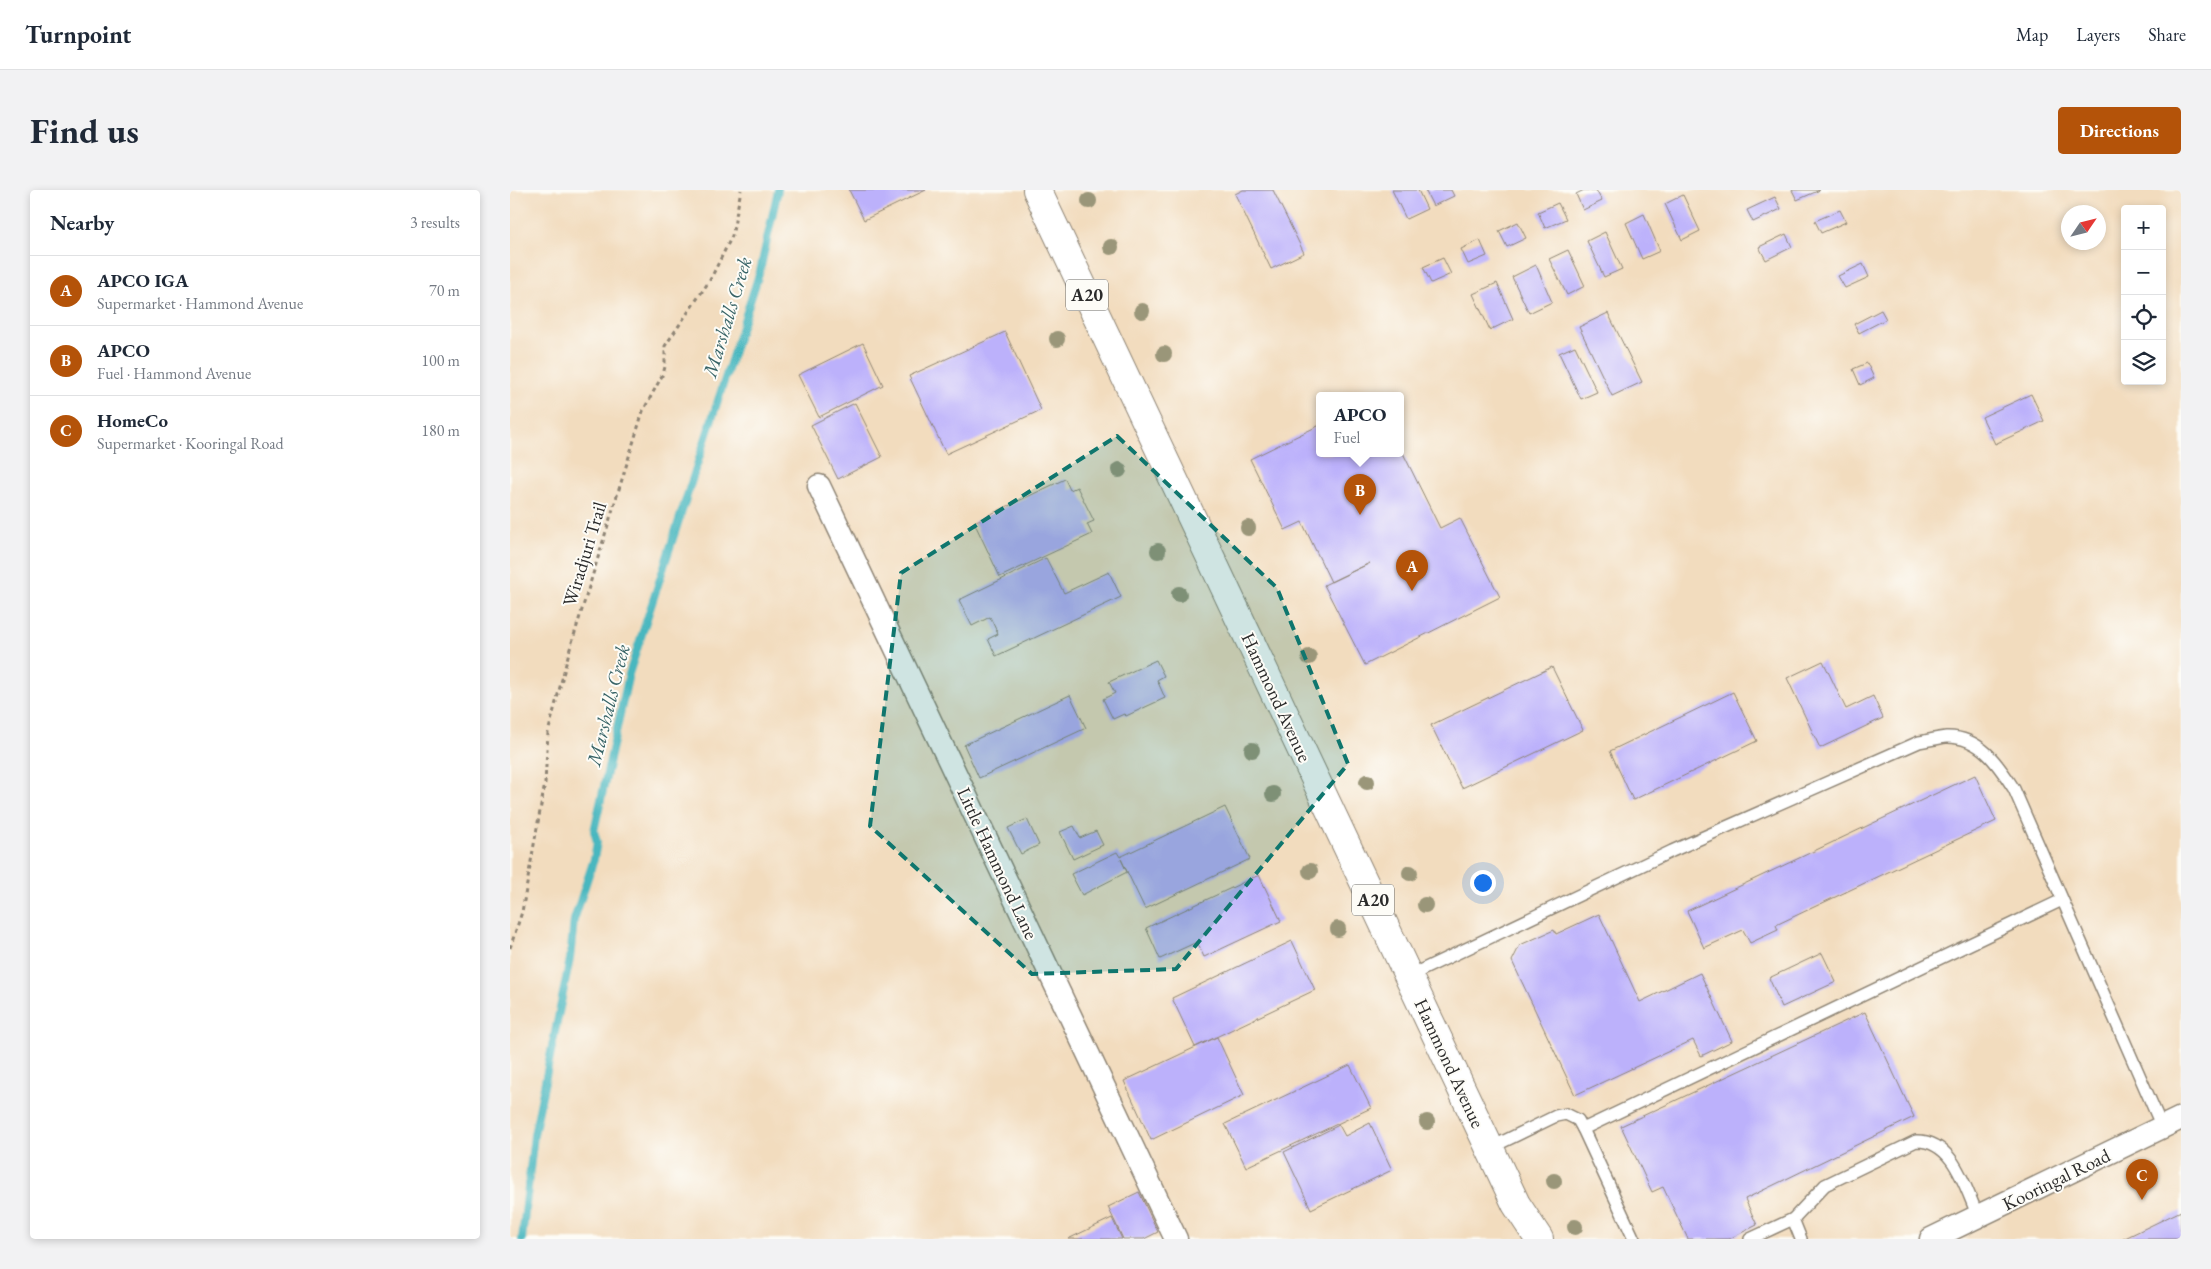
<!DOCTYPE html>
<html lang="en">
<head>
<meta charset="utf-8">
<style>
	body { margin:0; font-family:"EB Garamond",serif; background:#f2f2f3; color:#1f2937 }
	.controls { position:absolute; right:15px; top:15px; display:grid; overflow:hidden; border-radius:5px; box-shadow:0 2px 8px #0003 }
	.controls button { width:45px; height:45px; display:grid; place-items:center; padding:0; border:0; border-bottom:1px solid #e0e1e3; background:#fff; color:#1f2937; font:25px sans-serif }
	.compass { position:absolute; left:1551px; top:15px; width:45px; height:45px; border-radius:50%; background:#fff; box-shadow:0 2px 8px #0003; rotate:55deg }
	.you { position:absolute; left:972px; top:692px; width:18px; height:18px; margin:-12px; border:4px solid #fff; border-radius:50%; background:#1a73e8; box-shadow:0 0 0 8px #1a73e833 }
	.badge { display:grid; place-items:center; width:32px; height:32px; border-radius:50%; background:#b45309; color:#fff; font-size:16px; font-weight:700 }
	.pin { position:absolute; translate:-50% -41px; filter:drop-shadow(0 1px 2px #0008) }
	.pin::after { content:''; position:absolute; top:26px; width:18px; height:15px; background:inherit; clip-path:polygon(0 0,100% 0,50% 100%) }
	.popup { position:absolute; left:806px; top:202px; width:88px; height:65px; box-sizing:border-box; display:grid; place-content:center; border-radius:5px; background:#fff; filter:drop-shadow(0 1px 4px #0005); font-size:16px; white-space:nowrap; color:#747a83 }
	.popup b { font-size:19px; color:#1f2937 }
	.popup::after { content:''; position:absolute; left:50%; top:100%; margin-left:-10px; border:10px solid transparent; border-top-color:#fff }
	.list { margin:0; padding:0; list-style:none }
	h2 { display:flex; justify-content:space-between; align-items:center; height:65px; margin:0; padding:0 20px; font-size:21px }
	h2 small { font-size:16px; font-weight:400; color:#747a83 }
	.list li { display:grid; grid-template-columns:32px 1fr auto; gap:15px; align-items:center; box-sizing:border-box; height:70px; padding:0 20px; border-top:1px solid #e0e1e3 }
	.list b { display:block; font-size:19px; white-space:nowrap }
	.list p { margin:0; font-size:16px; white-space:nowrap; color:#747a83 }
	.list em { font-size:16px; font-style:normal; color:#747a83 }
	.icon { flex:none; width:28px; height:28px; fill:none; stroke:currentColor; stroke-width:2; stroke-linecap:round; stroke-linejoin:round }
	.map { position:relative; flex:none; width:1671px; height:1049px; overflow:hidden; border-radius:5px }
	header { display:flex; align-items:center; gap:30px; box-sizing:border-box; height:70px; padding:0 25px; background:#fff; border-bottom:1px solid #e0e1e3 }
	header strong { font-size:24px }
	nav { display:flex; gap:28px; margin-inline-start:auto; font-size:18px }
	.intro { display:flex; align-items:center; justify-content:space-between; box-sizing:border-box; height:120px; padding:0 30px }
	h1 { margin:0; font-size:35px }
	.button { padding:12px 22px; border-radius:5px; background:#b45309; color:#fff; font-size:18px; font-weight:700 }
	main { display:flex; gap:30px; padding:0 30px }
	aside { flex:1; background:#fff; border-radius:5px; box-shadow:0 2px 8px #0003 }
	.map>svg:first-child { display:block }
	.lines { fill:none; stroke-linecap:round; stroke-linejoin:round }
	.stream { stroke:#48b7bf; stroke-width:8 }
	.building { fill:#bcb1fb }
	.lane-casing { stroke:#8e8474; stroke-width:14 }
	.street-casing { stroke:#8e8474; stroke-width:25 }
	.highway-casing { stroke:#8e8474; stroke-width:30 }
	.path { stroke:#8e8474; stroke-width:3; stroke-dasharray:4 4; stroke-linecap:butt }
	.lane { stroke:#fff; stroke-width:11 }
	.street { stroke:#fff; stroke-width:22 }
	.highway { stroke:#fff; stroke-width:28 }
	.tree { fill:#9a9679 }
	.marked { fill:#0f766e; fill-opacity:0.2; stroke:#0f766e; stroke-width:4; stroke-dasharray:10 6; stroke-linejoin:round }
	.labels { text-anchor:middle; stroke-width:4; stroke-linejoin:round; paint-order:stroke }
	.shield { fill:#fdfcf7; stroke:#6a6a68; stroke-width:1 }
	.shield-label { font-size:18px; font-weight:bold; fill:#2b2b2b }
	.street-label { font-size:19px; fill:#2b2b2b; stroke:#fdfcf7 }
	.water-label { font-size:20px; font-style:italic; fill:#376366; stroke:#fdfcf7 }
</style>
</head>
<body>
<header>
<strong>Turnpoint</strong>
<nav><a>Map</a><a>Layers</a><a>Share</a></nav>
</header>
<div class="intro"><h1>Find us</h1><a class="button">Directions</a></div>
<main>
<aside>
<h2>Nearby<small>3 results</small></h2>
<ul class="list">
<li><span class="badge">A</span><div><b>APCO IGA</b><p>Supermarket · Hammond Avenue</p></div><em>70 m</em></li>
<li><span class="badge">B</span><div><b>APCO</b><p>Fuel · Hammond Avenue</p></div><em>100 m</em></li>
<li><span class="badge">C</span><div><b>HomeCo</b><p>Supermarket · Kooringal Road</p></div><em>180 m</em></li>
</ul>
</aside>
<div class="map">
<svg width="1671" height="1049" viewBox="0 0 1671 1049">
	<rect width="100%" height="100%" fill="#fdfcf7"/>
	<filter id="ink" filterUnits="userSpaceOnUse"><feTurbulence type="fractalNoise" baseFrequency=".02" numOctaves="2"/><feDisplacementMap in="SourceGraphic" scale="10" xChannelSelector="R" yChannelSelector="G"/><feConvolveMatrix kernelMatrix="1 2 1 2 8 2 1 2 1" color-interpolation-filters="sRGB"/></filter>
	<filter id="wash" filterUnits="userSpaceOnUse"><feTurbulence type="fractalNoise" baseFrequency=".0096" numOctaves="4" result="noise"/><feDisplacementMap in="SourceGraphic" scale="20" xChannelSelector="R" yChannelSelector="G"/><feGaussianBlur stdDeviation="1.12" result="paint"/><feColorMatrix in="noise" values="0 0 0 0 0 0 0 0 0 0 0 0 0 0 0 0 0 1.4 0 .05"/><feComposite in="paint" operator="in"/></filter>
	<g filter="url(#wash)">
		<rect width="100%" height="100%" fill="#f2dcbe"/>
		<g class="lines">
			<polyline class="stream" points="12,1049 24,945 60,769 64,730 84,669 87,652 84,641 119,484 250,81 268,0"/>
		</g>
		<g id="blocks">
			<g class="building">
				<polygon points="339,0 416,0 354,30"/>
				<polygon points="733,0 763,0 794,63 761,79 725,4"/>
				<polygon points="882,0 908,0 917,19 896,29"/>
				<polygon points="915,0 941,0 944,6 923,16"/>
				<polygon points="1074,0 1086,0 1092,11 1073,20 1066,4"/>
				<polygon points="1282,0 1310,0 1287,10"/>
				<polygon points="1173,5 1190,41 1172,50 1155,14"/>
				<polygon points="1265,7 1271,19 1243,32 1237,20"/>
				<polygon points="1048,13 1056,29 1035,38 1028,22"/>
				<polygon points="1330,20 1336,32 1311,43 1305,31"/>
				<polygon points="1134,24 1150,61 1132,69 1116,33"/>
				<polygon points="1008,32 1016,48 997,57 989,41"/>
				<polygon points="1095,42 1112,79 1094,87 1077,51"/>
				<polygon points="1276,44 1282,57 1256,70 1249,57"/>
				<polygon points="970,50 977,66 958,74 951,59"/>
				<polygon points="1058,60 1075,96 1057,105 1039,69"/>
				<polygon points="933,68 941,84 921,93 913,77"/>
				<polygon points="1353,74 1359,87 1335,98 1328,86"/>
				<polygon points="1026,75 1042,112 1019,123 1002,87"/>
				<polygon points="987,93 1003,129 980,140 963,104"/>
				<polygon points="1371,120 1376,129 1349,143 1344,134"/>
				<polygon points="1098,123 1132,192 1102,206 1069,137"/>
				<polygon points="495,142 531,220 436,264 399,186"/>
				<polygon points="353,153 373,195 309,227 288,185"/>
				<polygon points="1065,156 1087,202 1071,209 1049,163"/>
				<polygon points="1357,173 1364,188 1350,195 1343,179"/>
				<polygon points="1521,204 1534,231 1485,254 1472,227"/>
				<polygon points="345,213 372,267 328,289 301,235"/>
				<polygon points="810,235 810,264 890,264 890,257 930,338 950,328 990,407 855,475 814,395 860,373 821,392 792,332 775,340 740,269"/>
				<polygon points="555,289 560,300 567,297 584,331 577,334 582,344 490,387 464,332"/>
				<polygon points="536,368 554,403 599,382 611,407 486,466 478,449 488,444 480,427 462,436 449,410"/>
				<polygon points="646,470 654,486 647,490 655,508 616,526 614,524 603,529 593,509 605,503 599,492"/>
				<polygon points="1313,471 1336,519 1363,506 1373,528 1310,558 1277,488"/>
				<polygon points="1042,477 1073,540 952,598 921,535"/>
				<polygon points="1223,502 1247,551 1123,610 1100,561"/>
				<polygon points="560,505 576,538 469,588 454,555"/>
				<polygon points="1465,585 1486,631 1266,735 1268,740 1240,753 1233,740 1194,758 1177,721"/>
				<polygon points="715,617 740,669 635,719 611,669 617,682 572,705 561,684 607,662 610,667"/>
				<polygon points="517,629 529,655 511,664 498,638"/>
				<polygon points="564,636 570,648 586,641 593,655 563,669 550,642"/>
				<polygon points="749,685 771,731 694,767 687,752 650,769 636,738"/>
				<polygon points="1089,724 1130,812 1190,783 1222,851 1191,866 1183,850 1065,905 1002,771 1010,755 1044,740 1046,744"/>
				<polygon points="782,751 805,800 685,857 662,808"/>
				<polygon points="1312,763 1326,792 1272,817 1259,788"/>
				<polygon points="1355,822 1404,927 1235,1009 1247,1035 1219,1049 1178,1049 1153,997 1142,1002 1111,936"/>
				<polygon points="707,847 734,905 641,950 614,891"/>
				<polygon points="840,875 861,918 736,977 715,934"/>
				<polygon points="860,933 882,980 801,1019 774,962 829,935 835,946"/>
				<polygon points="629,1002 648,1042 634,1049 613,1049 598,1017"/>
				<polygon points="1671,1021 1671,1049 1613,1049"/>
				<polygon points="602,1028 612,1049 558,1049"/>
			</g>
		</g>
	</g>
	<g filter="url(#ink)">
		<use href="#blocks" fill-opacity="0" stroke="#8e8474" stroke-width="1"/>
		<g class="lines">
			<g class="lane-casing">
				<g id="lane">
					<path d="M899 786 1162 661 1409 552C1417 551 1427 548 1436 547 1470 546 1488 574 1504 599L1652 937"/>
					<polyline points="1073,939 1124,1049"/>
					<polyline points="980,958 1046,926 1056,924 1068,930 1073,939 1552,710"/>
					<polyline points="1283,1029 1291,1049"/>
					<path d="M1240 1049 1283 1029 1315 995 1406 951C1444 950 1455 998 1468 1026"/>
				</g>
			</g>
			<g class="street-casing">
				<g id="street">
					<polyline points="309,296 666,1049"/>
					<polyline points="1421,1049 1671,928"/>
				</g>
			</g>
			<g class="highway-casing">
				<polyline id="highway" points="527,0 1006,1014 1029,1049"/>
			</g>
			<polyline class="path" points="0,758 12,722 35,593 38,543 59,462 133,221 153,184 155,177 155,156 200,90 222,46 231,0"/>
			<use href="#lane" class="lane"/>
			<use href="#street" class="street"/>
			<use href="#highway" class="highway"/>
		</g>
		<g class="tree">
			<circle cx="579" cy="11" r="8"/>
			<circle cx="601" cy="57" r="8"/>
			<circle cx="632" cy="121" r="8"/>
			<circle cx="547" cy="149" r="8"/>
			<circle cx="654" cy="164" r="8"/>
			<circle cx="609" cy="280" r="8"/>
			<circle cx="738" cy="338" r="8"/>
			<circle cx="648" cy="361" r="8"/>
			<circle cx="669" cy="404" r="8"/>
			<circle cx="799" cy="467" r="8"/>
			<circle cx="742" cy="560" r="8"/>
			<circle cx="857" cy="592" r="8"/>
			<circle cx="763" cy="604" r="8"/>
			<circle cx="800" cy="681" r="8"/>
			<circle cx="900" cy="683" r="8"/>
			<circle cx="915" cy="715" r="8"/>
			<circle cx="828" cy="739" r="8"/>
			<circle cx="917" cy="932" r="8"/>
			<circle cx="1044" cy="991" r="8"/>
			<circle cx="1065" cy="1037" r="8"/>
		</g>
	</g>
	<path class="marked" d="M607 246 767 398 838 574 666 779 522 784 360 636 391 383Z"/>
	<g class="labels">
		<g class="shield">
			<rect x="556" y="89.5" width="42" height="31" rx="4"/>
			<rect x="842" y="694.5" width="42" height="31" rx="4"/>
		</g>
		<g class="shield-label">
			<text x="577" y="111">A20</text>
			<text x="863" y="716">A20</text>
		</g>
		<g class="street-label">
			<text transform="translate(74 364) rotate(-73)" y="7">Wiradjuri Trail</text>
			<text transform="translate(767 507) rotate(65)" y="7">Hammond Avenue</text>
			<text transform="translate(488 673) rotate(65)" y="7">Little Hammond Lane</text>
			<text transform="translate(940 873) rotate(65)" y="7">Hammond Avenue</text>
			<text transform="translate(1546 989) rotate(-26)" y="7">Kooringal Road</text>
		</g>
		<g class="water-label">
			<text transform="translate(217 127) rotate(-73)" y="7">Marshalls Creek</text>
			<text transform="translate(98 515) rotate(-76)" y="7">Marshalls Creek</text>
		</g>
	</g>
</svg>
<div class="controls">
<button>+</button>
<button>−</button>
<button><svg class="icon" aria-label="locate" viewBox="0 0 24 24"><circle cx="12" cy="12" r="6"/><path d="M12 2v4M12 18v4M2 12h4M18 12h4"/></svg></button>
<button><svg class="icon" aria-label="layers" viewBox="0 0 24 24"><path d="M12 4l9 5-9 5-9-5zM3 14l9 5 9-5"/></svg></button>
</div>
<svg class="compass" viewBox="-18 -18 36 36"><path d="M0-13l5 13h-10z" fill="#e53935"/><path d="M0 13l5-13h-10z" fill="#747a83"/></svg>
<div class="you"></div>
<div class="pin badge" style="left:902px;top:401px">A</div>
<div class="pin badge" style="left:850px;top:325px">B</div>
<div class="popup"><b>APCO</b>Fuel</div>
<div class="pin badge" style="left:1632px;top:1010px">C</div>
</div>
</main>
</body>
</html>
